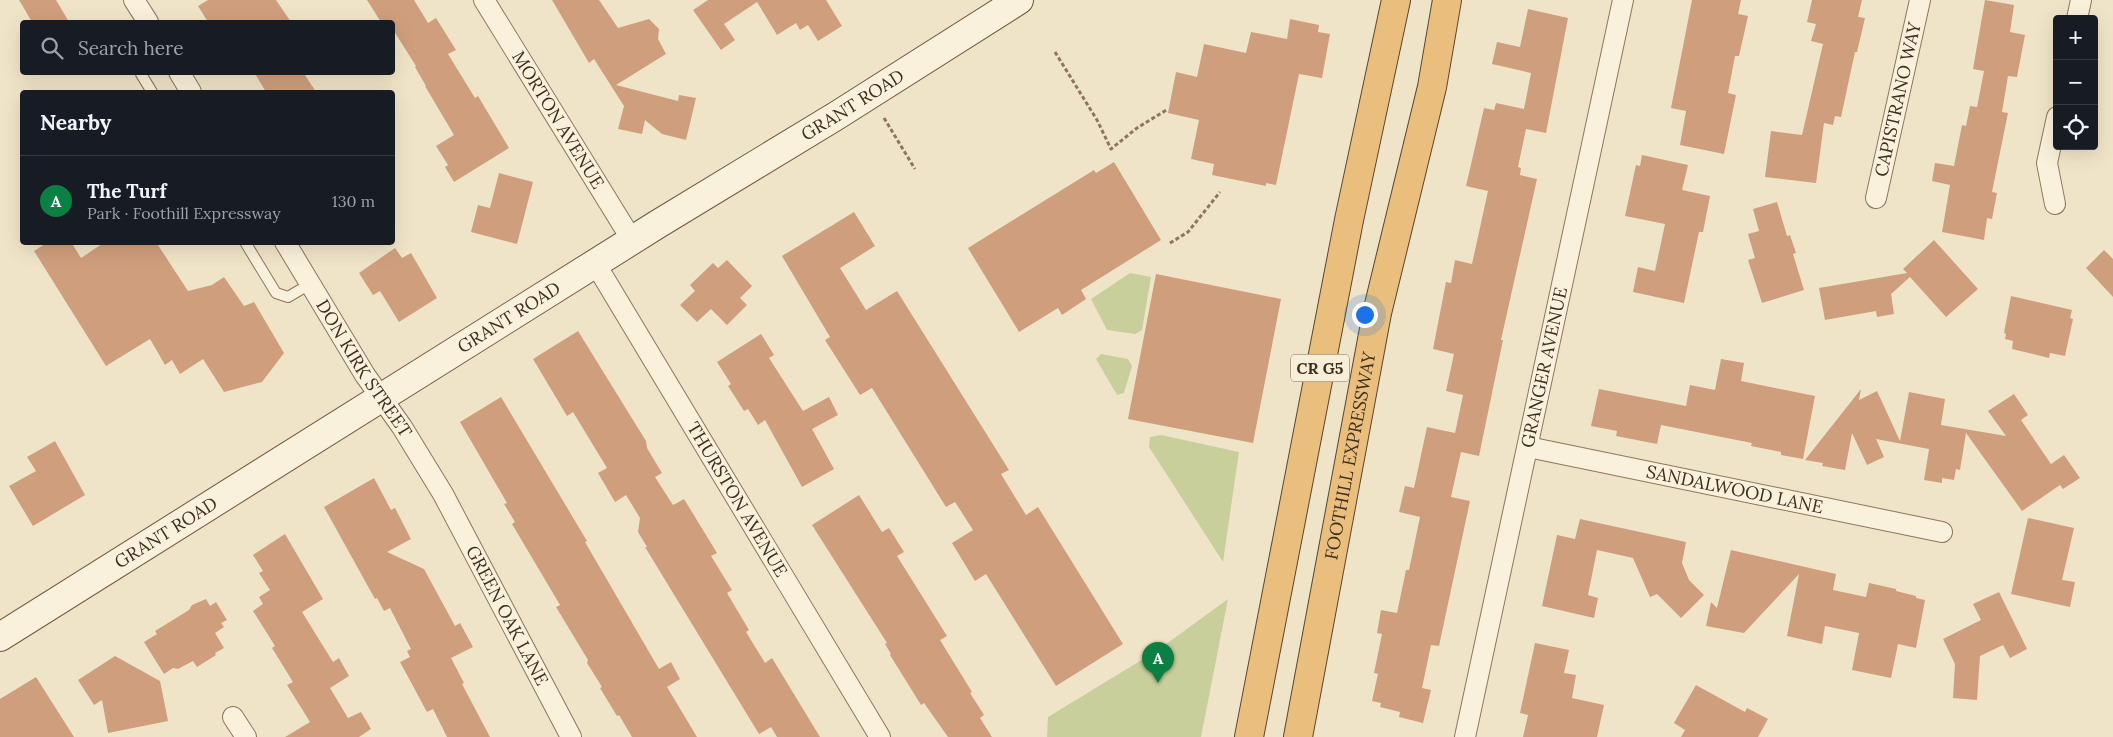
<!DOCTYPE html>
<html lang="en">
<head>
<meta charset="utf-8">
<style>
	body { margin:0; font-family:Lora,serif; background:#20242c; color:#f1f3f6 }
	.controls { position:absolute; right:15px; top:15px; display:grid; overflow:hidden; border-radius:5px; box-shadow:0 5px 20px #0002 }
	.controls button { width:45px; height:45px; display:grid; place-items:center; padding:0; border:0; border-bottom:1px solid #363941; background:#171b24; color:#f1f3f6; font:25px sans-serif }
	.you { position:absolute; left:1364px; top:314px; width:18px; height:18px; margin:-12px; border:4px solid #fff; border-radius:50%; background:#1a73e8; box-shadow:0 0 0 8px #1a73e833 }
	.badge { display:grid; place-items:center; width:32px; height:32px; border-radius:50%; background:#0b8043; color:#fff; font-size:16px; font-weight:700 }
	.pin { position:absolute; translate:-50% -41px; filter:drop-shadow(0 1px 2px #0008) }
	.pin::after { content:''; position:absolute; top:26px; width:18px; height:15px; background:inherit; clip-path:polygon(0 0,100% 0,50% 100%) }
	.list { margin:0; padding:0; list-style:none }
	h2 { display:flex; justify-content:space-between; align-items:center; height:65px; margin:0; padding:0 20px; font-size:21px }
	h2 small { font-size:16px; font-weight:400; color:#9ea1a6 }
	.list li { display:grid; grid-template-columns:32px 1fr auto; gap:15px; align-items:center; box-sizing:border-box; height:90px; padding:0 20px; border-top:1px solid #363941 }
	.list b { display:block; font-size:19px; white-space:nowrap }
	.list p { margin:0; font-size:16px; white-space:nowrap; color:#9ea1a6 }
	.list em { font-size:16px; font-style:normal; color:#9ea1a6 }
	.icon { flex:none; width:28px; height:28px; fill:none; stroke:currentColor; stroke-width:2; stroke-linecap:round; stroke-linejoin:round }
	.map { position:relative; flex:none; width:2113px; height:737px; overflow:hidden }
	.search { position:absolute; background:#171b24; box-shadow:0 5px 20px #0002; left:20px; top:20px; width:375px; height:55px; display:flex; align-items:center; gap:12px; box-sizing:border-box; padding:0 18px; border-radius:5px; color:#9ea1a6; font-size:19px }
	.panel { position:absolute; background:#171b24; box-shadow:0 5px 20px #0002; left:20px; top:90px; width:375px; height:155px; border-radius:5px }
	.map>svg:first-child { display:block }
	.green { fill:#c9cf9b }
	.building { fill:#cf9f7d }
	.lines { fill:none; stroke-linecap:round; stroke-linejoin:round }
	.service-casing { stroke:#8d765c; stroke-width:12 }
	.minor-casing { stroke:#8d765c; stroke-width:22 }
	.secondary-casing { stroke:#6f573f; stroke-width:30 }
	.trunk-casing { stroke:#5b4430; stroke-width:30 }
	.path { stroke:#8d765c; stroke-width:3; stroke-dasharray:4 2.5; stroke-linecap:butt }
	.service { stroke:#faf1dc; stroke-width:10 }
	.minor { stroke:#faf1dc; stroke-width:20 }
	.secondary { stroke:#faf1dc; stroke-width:28 }
	.trunk { stroke:#eabe7c; stroke-width:28 }
	.labels { text-anchor:middle; stroke-width:4; stroke-linejoin:round; paint-order:stroke }
	.shield { fill:#f7eed8; stroke:#756857; stroke-width:1 }
	.shield-label { font-size:16px; font-weight:bold; fill:#3d2e20 }
	.street-label { font-size:18px; fill:#3d2e20; stroke:#f7eed8 }
</style>
</head>
<body>
<div class="map">
<svg width="2113" height="737" viewBox="0 0 2113 737">
	<rect width="100%" height="100%" fill="#f0e4c8"/>
	<g class="green">
		<polygon points="1130,273 1151,277 1142,330 1135,334 1107,330 1091,299"/>
		<polygon points="1101,354 1128,359 1132,366 1124,393 1117,395 1096,359"/>
		<polygon points="1161,435 1239,452 1223,562 1149,447 1150,437"/>
		<polygon points="1228,599 1201,737 1047,737 1048,717 1158,650"/>
	</g>
	<g class="building">
		<polygon points="19,0 56,0 69,22 32,22"/>
		<polygon points="208,0 276,0 291,22 208,22 198,6"/>
		<polygon points="367,0 414,0 428,23 436,18 456,50 448,54 475,98 478,96 509,148 454,182 445,167 448,165 436,146 454,135 425,86 426,86 415,67 416,66 392,28 392,22 381,22"/>
		<polygon points="552,0 599,0 618,28 649,19 659,29 658,39 666,54 616,85 678,101 679,95 696,98 686,140 662,134 645,120 642,134 618,129 624,106 594,59 589,63"/>
		<polygon points="708,0 826,0 842,26 818,41 808,25 800,30 796,23 777,35 757,2 724,24 735,40 721,50 693,10"/>
		<polygon points="1692,0 1741,0 1738,14 1748,16 1739,56 1735,56 1728,93 1736,95 1724,154 1680,145 1686,111 1671,108"/>
		<polygon points="1812,0 1862,0 1858,17 1865,18 1857,52 1855,52 1841,117 1835,116 1833,125 1824,123 1816,183 1765,177 1771,131 1802,135 1823,44 1811,41 1816,24 1807,22"/>
		<polygon points="1985,0 2014,5 2010,32 2025,35 2017,77 2008,76 2002,112 2008,113 1992,192 1997,193 1992,219 1987,218 1984,240 1942,232 1950,185 1932,181 1935,163 1954,166 1962,125 1966,126 1970,106 1977,107 1984,71 1973,69"/>
		<polygon points="1528,9 1568,18 1546,133 1526,129 1518,167 1521,168 1520,175 1537,179 1501,340 1503,340 1479,456 1461,452 1451,497 1470,501 1439,646 1431,645 1422,688 1431,690 1423,723 1399,717 1400,712 1380,707 1381,703 1372,701 1378,674 1374,673 1382,634 1377,633 1381,610 1397,613 1406,570 1409,570 1420,517 1399,512 1405,486 1414,488 1427,427 1455,433 1463,395 1446,391 1454,354 1433,349 1446,282 1451,283 1455,260 1472,264 1488,191 1466,186 1484,108 1494,110 1496,103 1524,109 1531,73 1492,64 1497,42 1520,47"/>
		<polygon points="1290,19 1319,25 1318,32 1330,34 1322,78 1299,74 1276,185 1266,183 1266,186 1212,175 1214,164 1191,159 1199,120 1168,113 1176,72 1197,77 1204,44 1246,53 1251,32 1287,39"/>
		<polygon points="254,72 303,72 316,92 266,92"/>
		<polygon points="1642,155 1688,165 1682,190 1710,196 1703,232 1699,232 1684,303 1633,292 1638,267 1655,271 1665,224 1625,216 1636,165 1640,166"/>
		<polygon points="1114,162 1161,240 1081,290 1086,299 1062,315 1058,308 1019,332 968,248 1094,170 1096,173"/>
		<polygon points="499,173 533,182 517,244 471,232 478,205 490,208"/>
		<polygon points="1777,202 1787,236 1790,235 1796,253 1793,254 1804,290 1762,303 1748,260 1755,258 1748,234 1759,231 1753,209"/>
		<polygon points="854,212 875,246 840,268 866,310 897,291 1009,470 1001,474 1026,515 1038,507 1123,644 1056,686 986,574 975,581 952,543 973,530 955,502 946,507 872,388 860,395 825,340 830,337 782,256"/>
		<polygon points="1934,240 1978,289 1946,317 1910,277 1891,294 1894,314 1877,317 1876,311 1825,320 1819,288 1907,273 1903,269"/>
		<polygon points="48,242 71,242 81,258 105,242 156,242 188,291 212,285 224,277 244,306 254,302 284,353 262,382 224,392 203,359 180,374 172,360 165,365 150,339 106,366 34,251"/>
		<polygon points="395,248 402,258 411,253 437,298 399,322 380,291 373,295 359,273"/>
		<polygon points="2104,250 2113,259 2113,297 2086,268"/>
		<polygon points="727,260 752,286 740,298 747,305 727,325 711,309 697,322 680,305 695,291 690,285 713,263 718,268"/>
		<polygon points="1156,274 1281,299 1253,443 1128,419"/>
		<polygon points="2011,296 2072,310 2070,318 2073,319 2065,356 2050,353 2049,358 2012,349 2013,341 2005,339 2006,334 2004,333"/>
		<polygon points="578,331 646,441 647,448 662,473 655,477 673,505 684,499 717,553 711,556 732,590 727,593 749,630 746,632 765,663 772,658 820,737 777,737 771,727 759,734 645,547 647,547 638,532 640,518 626,495 615,502 598,473 607,468 573,412 567,416 533,359"/>
		<polygon points="761,334 774,355 769,358 803,411 829,397 838,415 812,429 834,469 802,487 765,420 758,425 748,409 744,411 728,386 731,384 717,362"/>
		<polygon points="1721,359 1744,363 1741,381 1815,396 1803,459 1781,455 1781,452 1751,446 1752,443 1661,425 1657,444 1616,436 1617,431 1591,426 1599,389 1686,406 1690,385 1715,390"/>
		<polygon points="1861,389 1859,400 1877,391 1900,441 1909,392 1945,399 1941,425 2006,436 1988,411 2014,394 2028,415 2021,420 2051,464 2064,455 2080,478 2063,489 2060,485 2022,511 1966,433 1960,470 1956,469 1954,480 1942,478 1942,483 1924,480 1929,449 1876,439 1884,457 1867,465 1852,433 1845,470 1822,466 1823,463 1805,460"/>
		<polygon points="501,397 587,541 585,542 659,669 671,662 680,679 667,687 697,737 632,737 619,715 617,716 600,688 602,687 587,663 588,660 556,607 560,605 512,524 515,522 504,504 507,503 460,422"/>
		<polygon points="55,441 85,495 33,526 9,486 36,471 27,457"/>
		<polygon points="374,478 391,510 395,508 411,539 387,552 424,569 455,626 460,623 473,647 451,658 464,683 462,684 490,737 447,737 433,709 427,712 400,662 410,657 407,651 411,649 390,608 384,611 377,598 375,599 324,507"/>
		<polygon points="859,495 882,532 889,528 904,552 897,556 947,636 940,640 972,692 970,693 984,715 980,718 992,737 948,737 924,703 921,705 890,655 891,654 885,644 887,643 812,525"/>
		<polygon points="2028,518 2074,528 2062,580 2075,582 2070,607 2011,594"/>
		<polygon points="1580,519 1686,542 1682,563 1689,580 1704,595 1681,618 1657,594 1650,597 1633,558 1597,550 1588,595 1598,598 1594,618 1542,606 1557,535 1575,539"/>
		<polygon points="285,534 323,599 302,612 333,662 339,658 349,676 330,688 348,718 361,712 371,729 359,737 285,737 310,722 287,685 293,682 272,648 275,646 253,611 263,604 259,597 270,590 259,573 263,571 253,555"/>
		<polygon points="1731,550 1836,574 1833,590 1866,597 1869,583 1896,589 1896,591 1916,596 1916,598 1925,600 1916,648 1898,644 1891,678 1852,670 1859,633 1825,626 1822,644 1787,636 1799,574 1744,633 1706,626 1711,602 1717,608"/>
		<polygon points="1999,592 2027,649 2010,658 2003,645 1980,656 1977,700 1953,698 1955,664 1943,639 1981,620 1973,604"/>
		<polygon points="206,599 210,606 216,602 227,620 221,623 224,627 215,633 224,648 215,653 216,655 197,667 193,661 178,669 173,668 164,674 144,642 157,634 155,631 189,610 192,605"/>
		<polygon points="1535,643 1569,650 1564,673 1576,675 1572,698 1604,705 1597,737 1523,737 1528,715 1520,713"/>
		<polygon points="115,656 160,681 168,721 108,733 102,700 94,705 78,680"/>
		<polygon points="36,677 74,737 0,737 0,699"/>
		<polygon points="1696,685 1745,712 1747,708 1768,719 1758,737 1681,737 1685,730 1674,723"/>
	</g>
	<g class="lines">
		<g class="service-casing">
			<g id="service">
				<polyline points="141,74 152,92"/>
				<polyline points="245,242 276,293 288,297 310,284"/>
			</g>
		</g>
		<g class="minor-casing">
			<g id="minor">
				<polyline points="134,0 148,22"/>
				<path id="s1" d="M484 0 632 240"/>
				<polyline points="2077,19 2081,0"/>
				<polyline points="179,72 191,92"/>
				<path id="s2" d="M1876 198 1920 0"/>
				<polyline points="2055,204 2047,163 2057,117"/>
				<path id="s3" d="M285 242 365 375 402 427 443 494 571 737"/>
				<path id="s4" d="M595 263 880 737"/>
				<path id="s5" d="M1528 447 1942 532"/>
				<polyline points="233,717 246,737"/>
				<path id="s6" d="M1465 737 1623 0"/>
			</g>
		</g>
		<g class="secondary-casing">
			<g id="secondary">
				<path id="s7" d="M0 637 658 224 836 116 1019 0"/>
			</g>
		</g>
		<g class="trunk-casing">
			<g id="trunk">
				<polyline points="1249,737 1349,220 1396,0"/>
				<path id="s8" d="M1298 737 1377 313 1432 87 1447 0"/>
			</g>
		</g>
		<g class="path">
			<polyline points="1055,52 1097,120 1111,149 1137,128 1168,109"/>
			<polyline points="884,118 915,169"/>
			<polyline points="1170,243 1188,232 1220,192"/>
		</g>
		<use href="#service" class="service"/>
		<use href="#minor" class="minor"/>
		<use href="#secondary" class="secondary"/>
		<use href="#trunk" class="trunk"/>
	</g>
	<g class="labels">
		<rect class="shield" x="1291" y="354.5" width="58" height="27" rx="4"/>
		<g class="shield-label">
			<text x="1320" y="374">CR G5</text>
		</g>
		<g class="street-label">
			<text dy="6" stroke="none"><textPath href="#s2" startOffset="101">CAPISTRANO WAY</textPath></text>
			<text dy="6" stroke="none"><textPath href="#s7" startOffset="1005">GRANT ROAD</textPath></text>
			<text dy="6" stroke="none"><textPath href="#s1" startOffset="141">MORTON AVENUE</textPath></text>
			<text dy="6" stroke="none"><textPath href="#s7" startOffset="601">GRANT ROAD</textPath></text>
			<text dy="6" stroke="none"><textPath href="#s3" startOffset="149">DON KIRK STREET</textPath></text>
			<text dy="6" stroke="none"><textPath href="#s6" startOffset="378">GRANGER AVENUE</textPath></text>
			<text dy="6" stroke="none"><textPath href="#s8" startOffset="286">FOOTHILL EXPRESSWAY</textPath></text>
			<text dy="6" stroke="none"><textPath href="#s5" startOffset="211">SANDALWOOD LANE</textPath></text>
			<text dy="6" stroke="none"><textPath href="#s4" startOffset="276">THURSTON AVENUE</textPath></text>
			<text dy="6" stroke="none"><textPath href="#s7" startOffset="196">GRANT ROAD</textPath></text>
			<text dy="6" stroke="none"><textPath href="#s3" startOffset="435">GREEN OAK LANE</textPath></text>
		</g>
	</g>
</svg>
<div class="controls">
<button>+</button>
<button>−</button>
<button><svg class="icon" aria-label="locate" viewBox="0 0 24 24"><circle cx="12" cy="12" r="6"/><path d="M12 2v4M12 18v4M2 12h4M18 12h4"/></svg></button>
</div>
<div class="you"></div>
<div class="pin badge" style="left:1158px;top:683px">A</div>
<div class="search"><svg class="icon" aria-label="search" viewBox="0 0 24 24"><circle cx="10" cy="10" r="6"/><path d="M15 15l6 6"/></svg>Search here</div>
<section class="panel">
<h2>Nearby<small></small></h2>
<ul class="list">
<li><span class="badge">A</span><div><b>The Turf</b><p>Park · Foothill Expressway</p></div><em>130 m</em></li>
</ul>
</section>
</div>
</body>
</html>
